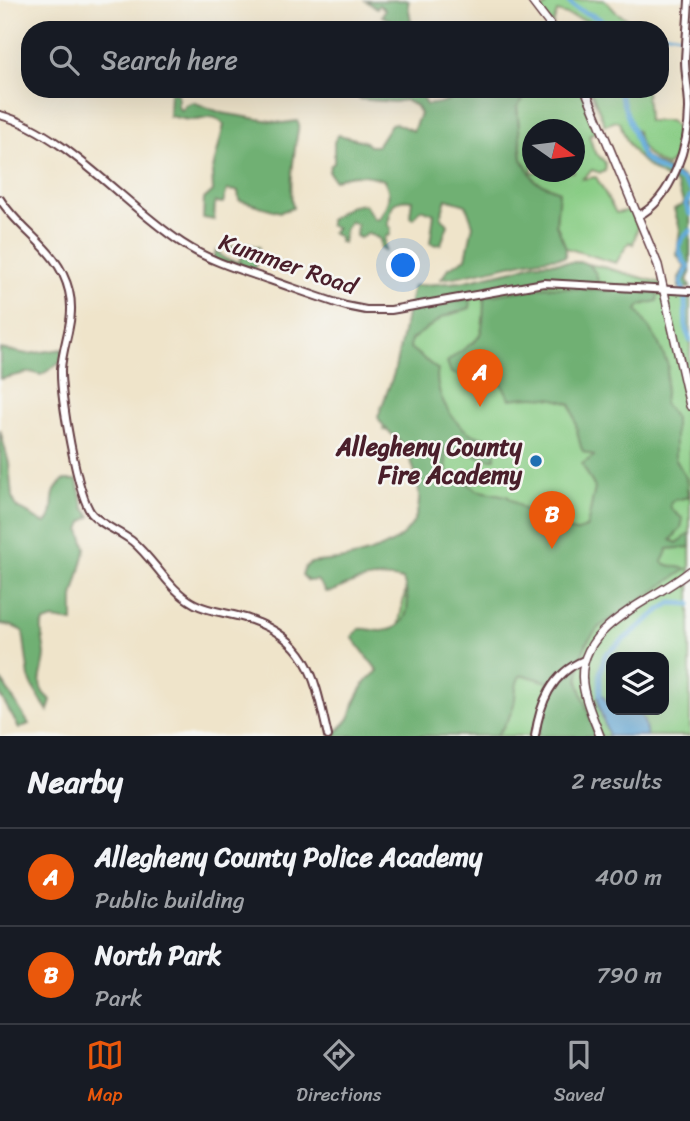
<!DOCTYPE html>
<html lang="en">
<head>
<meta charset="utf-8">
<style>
	body { margin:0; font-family:Sriracha,sans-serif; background:#20242c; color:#f1f3f6 }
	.controls { position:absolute; right:21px; bottom:21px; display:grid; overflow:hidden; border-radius:14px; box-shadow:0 7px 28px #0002 }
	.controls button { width:63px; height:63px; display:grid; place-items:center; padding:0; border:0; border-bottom:2px solid #363941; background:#171b24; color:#f1f3f6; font:35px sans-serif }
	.compass { position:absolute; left:522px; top:119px; width:63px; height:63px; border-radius:50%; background:#171b24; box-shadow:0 7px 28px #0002; rotate:104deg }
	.you { position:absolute; left:404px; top:266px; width:24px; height:24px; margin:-18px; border:5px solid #fff; border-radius:50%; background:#1a73e8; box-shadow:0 0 0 10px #1a73e833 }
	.badge { display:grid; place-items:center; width:46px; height:46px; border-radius:50%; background:#ea580c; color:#fff; font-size:23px; font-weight:700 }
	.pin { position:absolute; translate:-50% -58px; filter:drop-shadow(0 2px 4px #0008) }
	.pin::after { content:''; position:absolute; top:37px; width:24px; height:21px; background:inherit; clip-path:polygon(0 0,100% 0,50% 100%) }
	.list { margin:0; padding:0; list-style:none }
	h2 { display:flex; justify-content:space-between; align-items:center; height:91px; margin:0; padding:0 28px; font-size:30px }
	h2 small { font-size:23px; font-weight:400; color:#9ea1a6 }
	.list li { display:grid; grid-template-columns:46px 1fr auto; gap:21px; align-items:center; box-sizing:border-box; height:98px; padding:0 28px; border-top:2px solid #363941 }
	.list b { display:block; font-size:26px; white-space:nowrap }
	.list p { margin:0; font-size:23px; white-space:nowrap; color:#9ea1a6 }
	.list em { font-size:23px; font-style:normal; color:#9ea1a6 }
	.icon { flex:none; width:38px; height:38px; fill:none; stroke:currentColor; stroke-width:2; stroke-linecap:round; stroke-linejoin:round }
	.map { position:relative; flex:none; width:690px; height:736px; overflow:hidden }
	.search { position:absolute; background:#171b24; box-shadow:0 7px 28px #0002; left:21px; right:21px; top:21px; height:77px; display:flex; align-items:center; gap:18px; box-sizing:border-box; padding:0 24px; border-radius:28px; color:#9ea1a6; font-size:26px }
	.sheet { height:287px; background:#171b24 }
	nav { display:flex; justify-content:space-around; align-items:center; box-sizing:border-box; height:98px; border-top:2px solid #363941; background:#171b24; font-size:19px; color:#9ea1a6 }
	nav a { display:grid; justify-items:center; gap:4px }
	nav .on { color:#ea580c }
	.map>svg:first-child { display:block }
	.green { fill:#8acd86; stroke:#6a7658; stroke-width:2; fill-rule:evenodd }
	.forest { fill:#6fb073; stroke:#5c684f; stroke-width:2 }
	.water { fill:#64abdb; stroke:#576583; stroke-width:2 }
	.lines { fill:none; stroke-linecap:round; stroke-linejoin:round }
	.stream { stroke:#64abdb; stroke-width:2 }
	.river { stroke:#64abdb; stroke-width:5 }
	.secondary-casing { stroke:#633d43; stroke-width:10 }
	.primary-casing { stroke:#633d43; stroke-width:10 }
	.secondary { stroke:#fff; stroke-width:6 }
	.primary { stroke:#fff; stroke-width:7 }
	.poi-dot { fill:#1f6fb2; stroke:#f6f6f2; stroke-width:2.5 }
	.labels { text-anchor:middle; stroke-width:5; stroke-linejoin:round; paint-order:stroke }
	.street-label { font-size:24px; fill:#4a1f2b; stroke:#f6f6f2 }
	.poi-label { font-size:24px; font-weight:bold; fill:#4a1f2b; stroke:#f6f6f2; text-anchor:end }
</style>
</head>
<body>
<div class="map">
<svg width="690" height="736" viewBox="0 0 690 736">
	<rect width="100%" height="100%" fill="#f6f6f2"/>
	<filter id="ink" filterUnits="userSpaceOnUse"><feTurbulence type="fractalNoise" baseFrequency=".0143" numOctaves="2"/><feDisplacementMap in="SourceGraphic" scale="14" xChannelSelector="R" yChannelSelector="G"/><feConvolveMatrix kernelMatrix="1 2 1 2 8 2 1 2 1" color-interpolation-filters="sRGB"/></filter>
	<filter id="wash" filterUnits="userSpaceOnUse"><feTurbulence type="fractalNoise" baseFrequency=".00686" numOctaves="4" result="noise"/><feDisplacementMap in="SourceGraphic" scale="28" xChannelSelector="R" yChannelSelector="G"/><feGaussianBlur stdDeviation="1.57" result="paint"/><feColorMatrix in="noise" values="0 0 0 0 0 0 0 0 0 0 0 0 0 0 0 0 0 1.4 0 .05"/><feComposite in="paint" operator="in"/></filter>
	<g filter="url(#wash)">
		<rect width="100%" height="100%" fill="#efe4ca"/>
		<g class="green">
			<polygon points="545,0 605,0 616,12 631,21 623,27 614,26 613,30 597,30 587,21 557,12 553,25 540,10 546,6"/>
			<path d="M531 89H582L599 130 589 135C591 140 592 148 595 152 601 160 608 160 605 171L601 173 592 170 582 179 596 177 616 213 632 210 638 226 633 244 629 242 616 263 566 248 556 224 559 191 535 181 522 159 517 107ZM532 130H574V172H532Z"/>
			<path d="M590 89H646L648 121H670L683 136 675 159 667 166C650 160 639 150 637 131L635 130C639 158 648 161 672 171L668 179C643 166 627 150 620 122L616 121 605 125Z"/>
			<path d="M576 262 603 267 661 283 664 294 690 295V736H332L350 718 354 703 366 681 370 677 388 676 436 441 383 430 421 286 461 282 514 270 536 263ZM611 657H664V710H611Z"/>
		</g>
		<g class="forest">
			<polygon points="409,0 408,5 412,26 429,30 392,30 395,28 390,20 382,16 385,9 379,5 377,8 366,1"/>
			<path d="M361 89H418L426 105C440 103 452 103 459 89H504L508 93 512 89H531L517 107 522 159 535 181 559 191 556 224 566 248 565 257C523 258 483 274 441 279L449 268 466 258 473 225 466 205 446 199 441 216 448 225 441 244 436 245 430 243 434 214 421 209 413 219 410 217 412 200C392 197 391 208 388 225L391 228 390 235 385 237V251L381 249 380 239 367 233 360 238 356 236 357 225 350 221 345 230 343 243 339 242V237L332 233 337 228 329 225V220C342 213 349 202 365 205L374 219H379C387 206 393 195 384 180 366 174 353 173 334 180L329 172 330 166 334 163V142L338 135 364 141 369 146H377L391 124 395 123 413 131 420 114 416 106 405 100 394 102 359 99Z"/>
			<path d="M170 92 178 94V106L181 111 185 105 193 102 222 113 283 123 297 121 299 124C295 146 288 187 293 208L280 212 239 200 238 191 227 190 223 203 215 202 214 220 203 218 204 199 213 191 212 173 224 125C213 111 205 121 192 120 185 120 176 117 169 116Z"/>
			<polygon points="675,173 690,183 690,272 687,280 690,288 679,288 679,278 685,267 677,255 680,229 674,209 684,204 677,185 672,181"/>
			<polygon points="245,244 259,247 254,275 213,260 216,250 225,259 240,262 240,255 227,248"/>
			<path d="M582 262C592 265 598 274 598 284L541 282 409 306 413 286 461 282 514 270 536 263Z"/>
			<path d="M545 287 658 293 657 301 641 305 637 310 657 340 668 365 664 403 675 418V458L686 478 688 497 672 501 670 505 672 510 683 519 681 528 671 540 677 543 690 533V547L668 549 662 562 668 565 687 569 599 627 587 642 581 658 565 668 552 683 524 675 520 676C515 684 516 690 515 699 513 713 505 726 496 736H332C339 730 348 723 351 714 357 697 363 682 378 671L352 637 359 629C367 628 374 631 381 631 411 629 411 602 403 580 384 575 365 578 347 585 339 588 334 593 326 592L317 580 308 581 302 575C303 570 306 565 311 563 321 561 333 561 344 559 384 551 427 535 418 485 416 473 409 454 402 445 395 434 383 430 378 417L394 373 408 310 471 298 470 308 443 317 411 340 410 348 438 370C432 393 459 438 485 437L495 453V459H490L445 448 447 474 462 478 476 490 507 496 526 511 556 527 575 532 584 529 587 526 595 488 582 464 594 456C591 454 586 453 583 451 578 446 576 414 570 404 552 396 529 396 510 399L501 383 496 381 481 385 476 380 451 373 447 362C480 334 483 348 484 299L487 296Z"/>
			<polygon points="0,349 28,354 63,349 60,363 41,375 31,372 0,379"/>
			<path d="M0 430 9 463 12 497 18 509C30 511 35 522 46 523 59 509 45 494 64 480H77L84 508 91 516 83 522 80 530 86 548 73 597V622L53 619 44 622 42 626C41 635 44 644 45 654 45 672 31 687 51 700L48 711 35 691 29 678 23 631 12 626 0 624Z"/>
			<path d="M580 664 578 681 596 736H538C545 697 550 690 580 664Z"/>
			<polygon points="0,679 4,684 29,724 19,728 0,695"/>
		</g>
		<path class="water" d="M599 690 609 705 611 704V710H638L644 721 647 736H609C605 723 595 703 599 690Z"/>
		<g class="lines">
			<g class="stream">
				<polyline points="601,20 651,30"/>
				<polyline points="660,32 683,36"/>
			</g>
			<g class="river">
				<path d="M567 0C580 17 601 12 610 30"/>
				<polyline points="618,89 642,156 655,167 683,181 690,190"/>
				<polyline points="690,197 686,204 690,214"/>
				<path d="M690 231C675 242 678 254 688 267L681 282 685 297 686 330 690 340"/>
				<polyline points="600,695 600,674 605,655 660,610 671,603 690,604"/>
			</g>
		</g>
	</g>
	<g filter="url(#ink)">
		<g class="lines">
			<g class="secondary-casing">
				<g id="secondary">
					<path d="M0 115C66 133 124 205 182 243 209 261 240 270 270 280 296 289 320 298 346 306L366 310H391L544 283 690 291"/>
					<path d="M0 199C21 233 59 249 69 291 76 319 63 342 61 369 60 394 77 496 92 514 103 526 119 531 132 541 155 560 168 590 195 604 212 613 233 613 251 620 311 641 315 681 328 736"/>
					<path d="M638 216C672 199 689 145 689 108 689 92 685 76 685 60 686 40 688 20 689 0"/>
					<path d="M535 736C540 703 551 674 584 660"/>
				</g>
			</g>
			<g class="primary-casing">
				<g id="primary">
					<polyline points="531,0 554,30"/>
					<polyline points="585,89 658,265 690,406"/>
					<path d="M600 736C594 719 585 702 583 684 575 625 653 602 690 571"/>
				</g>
			</g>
			<use href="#secondary" class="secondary"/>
			<use href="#primary" class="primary"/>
		</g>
	</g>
	<circle class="poi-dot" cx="536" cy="461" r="7"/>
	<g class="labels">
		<g class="street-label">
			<text transform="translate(288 264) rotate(19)" y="8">Kummer Road</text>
		</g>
		<g class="poi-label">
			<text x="522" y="455">Allegheny County<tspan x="522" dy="28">Fire Academy</tspan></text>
		</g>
	</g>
</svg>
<div class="controls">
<button><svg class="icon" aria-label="layers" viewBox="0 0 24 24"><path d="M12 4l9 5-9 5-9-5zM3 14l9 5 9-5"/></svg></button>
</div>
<svg class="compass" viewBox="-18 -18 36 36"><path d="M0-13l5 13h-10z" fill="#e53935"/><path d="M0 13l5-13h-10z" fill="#9ea1a6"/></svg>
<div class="you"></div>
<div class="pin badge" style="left:480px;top:407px">A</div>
<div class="pin badge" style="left:552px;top:549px">B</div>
<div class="search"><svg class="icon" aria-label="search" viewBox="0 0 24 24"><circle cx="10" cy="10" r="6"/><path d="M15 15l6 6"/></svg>Search here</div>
</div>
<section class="sheet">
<h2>Nearby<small>2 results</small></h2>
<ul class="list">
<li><span class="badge">A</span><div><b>Allegheny County Police Academy</b><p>Public building</p></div><em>400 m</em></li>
<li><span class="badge">B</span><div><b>North Park</b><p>Park</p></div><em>790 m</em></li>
</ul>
</section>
<nav>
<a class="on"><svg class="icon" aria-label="map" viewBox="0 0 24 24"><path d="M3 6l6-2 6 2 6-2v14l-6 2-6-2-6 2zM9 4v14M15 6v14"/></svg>Map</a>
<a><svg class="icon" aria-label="directions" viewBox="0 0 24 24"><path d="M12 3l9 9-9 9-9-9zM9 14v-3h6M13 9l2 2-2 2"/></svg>Directions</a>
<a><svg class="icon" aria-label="saved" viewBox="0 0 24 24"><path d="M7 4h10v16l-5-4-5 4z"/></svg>Saved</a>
</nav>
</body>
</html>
